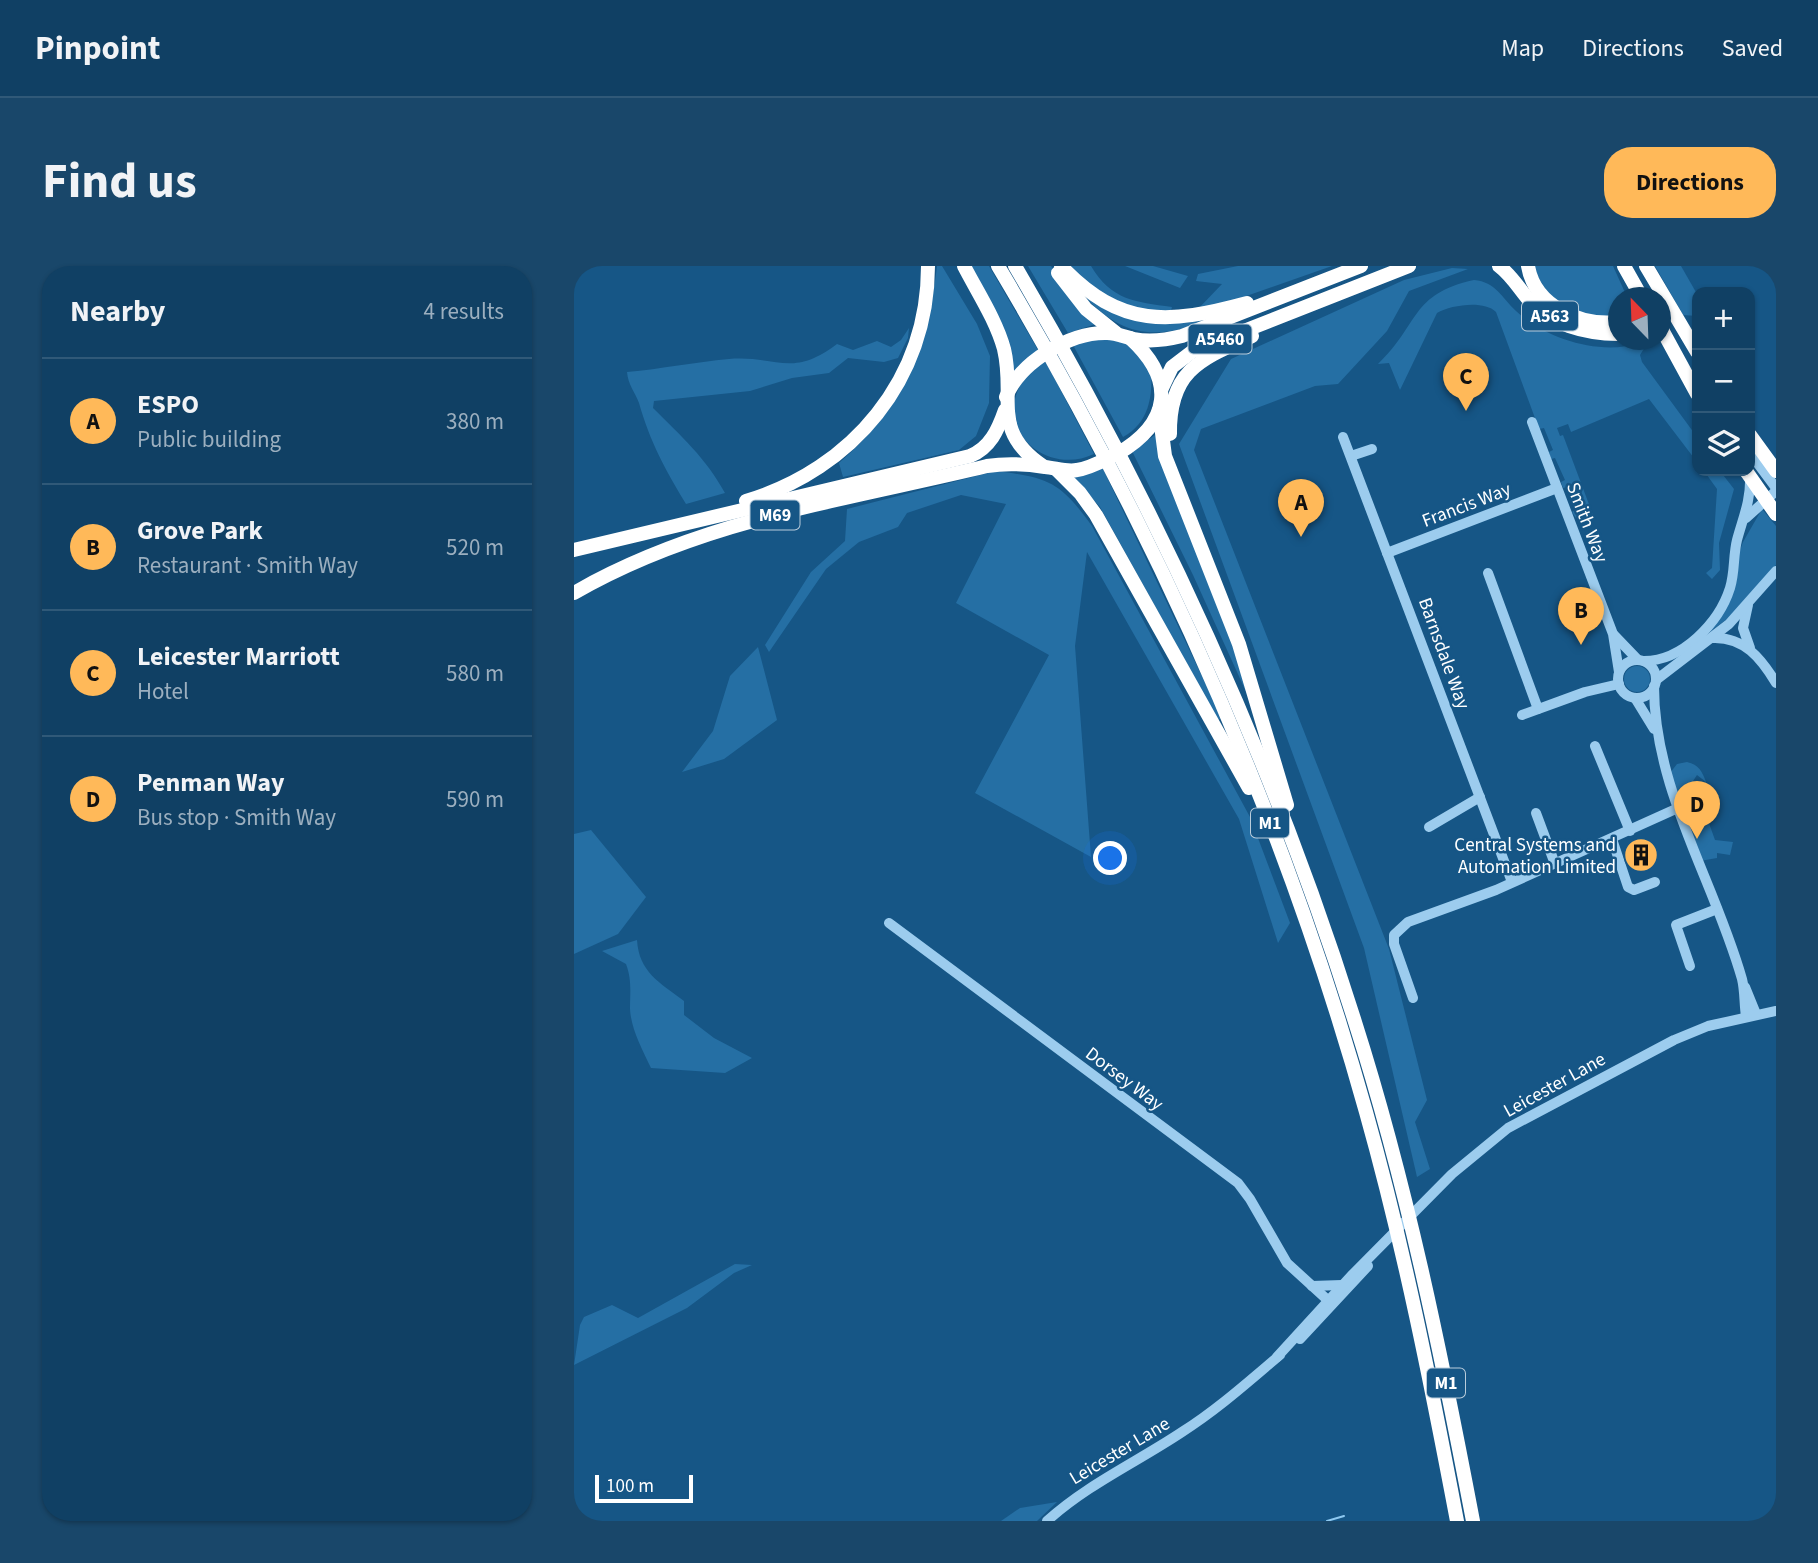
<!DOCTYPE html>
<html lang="en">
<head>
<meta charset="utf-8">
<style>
	body { margin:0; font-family:"Source Sans 3",sans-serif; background:#19476a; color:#f1f3f6 }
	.controls { position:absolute; right:21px; top:21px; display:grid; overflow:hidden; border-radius:14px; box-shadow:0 2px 5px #0004 }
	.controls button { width:63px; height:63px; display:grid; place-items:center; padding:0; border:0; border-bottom:2px solid #305978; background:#104064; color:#f1f3f6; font:35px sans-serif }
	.compass { position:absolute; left:1034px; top:21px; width:63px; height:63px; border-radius:50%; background:#104064; box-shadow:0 2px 5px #0004; rotate:337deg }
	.scale { position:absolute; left:21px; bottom:18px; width:98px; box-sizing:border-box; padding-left:7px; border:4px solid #fff; border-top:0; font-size:19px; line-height:24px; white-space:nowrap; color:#fff; -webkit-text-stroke:5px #165686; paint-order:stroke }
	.you { position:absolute; left:537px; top:593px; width:24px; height:24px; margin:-18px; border:5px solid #fff; border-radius:50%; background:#1a73e8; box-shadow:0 0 0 10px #1a73e833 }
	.badge { display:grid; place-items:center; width:46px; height:46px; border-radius:50%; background:#ffb959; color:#111; font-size:23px; font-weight:700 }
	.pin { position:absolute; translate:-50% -58px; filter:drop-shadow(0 2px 4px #0008) }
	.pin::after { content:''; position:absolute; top:37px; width:24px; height:21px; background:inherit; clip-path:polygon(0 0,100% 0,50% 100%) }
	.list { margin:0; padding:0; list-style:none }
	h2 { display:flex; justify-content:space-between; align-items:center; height:91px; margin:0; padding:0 28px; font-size:30px }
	h2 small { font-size:23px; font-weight:400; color:#9cafbf }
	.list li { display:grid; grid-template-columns:46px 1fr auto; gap:21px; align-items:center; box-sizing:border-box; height:126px; padding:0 28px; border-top:2px solid #305978 }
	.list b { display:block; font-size:26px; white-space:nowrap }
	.list p { margin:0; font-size:23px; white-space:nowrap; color:#9cafbf }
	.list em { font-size:23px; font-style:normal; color:#9cafbf }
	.icon { flex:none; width:38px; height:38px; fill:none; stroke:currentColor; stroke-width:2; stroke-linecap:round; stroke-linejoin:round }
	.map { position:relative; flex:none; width:1202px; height:1255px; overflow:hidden; border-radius:28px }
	header { display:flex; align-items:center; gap:42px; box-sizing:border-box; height:98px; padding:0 35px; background:#104064; border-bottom:2px solid #305978 }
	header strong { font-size:33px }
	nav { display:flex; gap:38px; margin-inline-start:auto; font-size:24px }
	.intro { display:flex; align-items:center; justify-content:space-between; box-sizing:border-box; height:168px; padding:0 42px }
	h1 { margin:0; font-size:49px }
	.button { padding:18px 32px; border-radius:28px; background:#ffb959; color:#111; font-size:24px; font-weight:700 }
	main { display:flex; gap:42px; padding:0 42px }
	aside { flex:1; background:#104064; border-radius:28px; box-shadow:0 2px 5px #0004 }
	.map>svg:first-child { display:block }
	.green { fill:#256fa4 }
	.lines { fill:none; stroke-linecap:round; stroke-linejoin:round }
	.stream { stroke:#8ec9f1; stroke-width:2 }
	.minor { stroke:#9cccee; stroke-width:10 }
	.highway { stroke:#fff; stroke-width:14 }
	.labels { text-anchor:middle; stroke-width:5; stroke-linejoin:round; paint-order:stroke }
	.shield { fill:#165686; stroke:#b9ccdb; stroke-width:2 }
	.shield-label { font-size:18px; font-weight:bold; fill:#fff }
	.street-label { font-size:19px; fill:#fff; stroke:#165686 }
	.poi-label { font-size:19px; fill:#fff; stroke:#165686; text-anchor:end }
</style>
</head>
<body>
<header>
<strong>Pinpoint</strong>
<nav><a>Map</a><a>Directions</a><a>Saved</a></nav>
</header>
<div class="intro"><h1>Find us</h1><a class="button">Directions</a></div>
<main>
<aside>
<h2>Nearby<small>4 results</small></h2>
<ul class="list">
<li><span class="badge">A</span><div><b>ESPO</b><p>Public building</p></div><em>380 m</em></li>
<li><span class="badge">B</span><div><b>Grove Park</b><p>Restaurant · Smith Way</p></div><em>520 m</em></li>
<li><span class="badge">C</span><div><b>Leicester Marriott</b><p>Hotel</p></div><em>580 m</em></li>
<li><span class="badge">D</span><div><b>Penman Way</b><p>Bus stop · Smith Way</p></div><em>590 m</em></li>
</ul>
</aside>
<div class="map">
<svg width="1202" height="1255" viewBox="0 0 1202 1255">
	<rect width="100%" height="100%" fill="#165686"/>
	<g class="green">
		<path d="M363 0H368L403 58 416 90 415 137 402 170 385 184 269 211 265 197C330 141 353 84 363 0Z"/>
		<polygon points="394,0 415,0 464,84 438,107"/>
		<polygon points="454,0 477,0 505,41 522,58 494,67"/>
		<path d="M496 0H517C537 34 561 36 598 41L596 48C552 43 528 31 496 0Z"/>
		<polygon points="551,0 579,0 614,10 606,22"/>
		<polygon points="664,0 758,0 641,41 625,42 648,18 622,15 624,8"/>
		<polygon points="957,0 1039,0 1053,31 1044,32 1044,52 1028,54 981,38"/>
		<polygon points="1081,0 1107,0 1123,28 1123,50 1109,49"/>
		<polygon points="878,2 894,3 835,25 813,65 764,118 741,120 627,163 620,184 815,683 853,834 841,856 856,903 843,911 790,682 605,178 657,93 830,14"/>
		<path d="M900 14C922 16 927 31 942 45 972 73 1026 90 1066 77L1071 81 1066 89 1068 96 1123 171V196L1075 133 997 166 994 158 983 162 986 170 989 169 1019 249 1002 252 998 246 1003 243 993 221 989 222 987 216 991 214 981 192 977 193 975 186 979 184 970 162 965 163 922 46C910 34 877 39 863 47L826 124 815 97 804 98C846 58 836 28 900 14Z"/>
		<path d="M511 31C552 56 587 61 635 54 583 74 550 72 511 31Z"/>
		<path d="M335 62 334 72 324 92 310 96 274 92 255 107 218 112 176 125 80 135 79 142C108 171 131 191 151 227L112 238C91 203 76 176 65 137 61 126 54 119 53 106 87 103 121 96 155 93 202 89 217 113 263 78L279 84 303 75 317 81 327 74Z"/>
		<path d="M519 71 554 76 577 103C579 130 575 157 549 171L499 79Z"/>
		<path d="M470 95 474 100 520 188C474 210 420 166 447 118 452 109 463 102 470 95Z"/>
		<polygon points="581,169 677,426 673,428 619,309 558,185"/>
		<polygon points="528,201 648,452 644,454 526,241 497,209"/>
		<path d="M422 205C476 212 486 216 518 260L676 551 716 657 704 677 665 553 513 286 501 380 517 591 401 527 475 389 382 337 432 238 387 229 333 247 324 261 285 276 252 303 195 386 191 379 237 306 271 275 273 243Z"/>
		<polygon points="1130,205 1146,205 1160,223 1145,277 1146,304 1138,313 1132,307 1138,302 1143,223"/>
		<polygon points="1188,243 1202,260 1202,299 1157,350 1097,395 1136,365 1169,276"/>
		<polygon points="184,381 203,454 150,493 108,506 139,465 156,410"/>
		<circle cx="1063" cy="413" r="13"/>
		<path d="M1113 496C1125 499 1128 505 1132 516L1123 509 1119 515 1134 519 1133 523 1128 521 1126 532 1141 574 1159 576 1156 589 1143 587V592L1126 595 1096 507 1103 498Z"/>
		<polygon points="17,564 72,631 44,668 0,688 0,568"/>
		<path d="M63 674C65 706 85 716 110 735V749L140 772 178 792 151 807 77 802C68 783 57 763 56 743 56 726 58 714 52 698L28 685Z"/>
		<polygon points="161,998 178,999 160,1007 113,1042 0,1099 6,1059 10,1051 38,1039 64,1052"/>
		<polygon points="483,1236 463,1255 427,1255 446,1242"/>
	</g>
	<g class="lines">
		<polyline class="stream" points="753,1255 770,1250"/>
		<g class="minor">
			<polyline points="958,156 1039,368 1045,406"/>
			<polyline points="769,171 938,616"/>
			<polyline points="1176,187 1202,222"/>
			<polyline points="777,190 798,183"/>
			<polyline points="1172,252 1202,225"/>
			<polyline points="813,287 983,222"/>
			<polyline points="914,307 964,443"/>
			<polyline points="1174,339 1169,362 1176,382"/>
			<polyline points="1040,369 1064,394"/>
			<path d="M1139 372C1170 371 1187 392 1202 417"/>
			<circle cx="1063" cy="413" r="19"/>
			<path d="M1070 395C1108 395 1145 357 1156 322 1161 306 1159 290 1163 274 1169 252 1177 234 1176 211"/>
			<polyline points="1082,414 1155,358 1202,305"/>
			<path d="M1080 420C1080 524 1140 614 1168 713 1171 725 1170 738 1172 750"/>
			<polyline points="1061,432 1080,463"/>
			<polyline points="948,449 1011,426 1045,418"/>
			<polyline points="1021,480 1056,565"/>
			<polyline points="962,547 981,598"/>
			<polyline points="855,561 906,531"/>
			<polyline points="1038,573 1054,621 1060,624 1081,616"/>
			<polyline points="315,657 664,917 676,933 713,997 758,1038"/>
			<polyline points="1116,700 1102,659 1143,643"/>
			<polyline points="1171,721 1182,748"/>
			<polyline points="839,732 820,678 820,669 834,656 922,624 1104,542"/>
			<polyline points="738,1020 768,1019"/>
			<polyline points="726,1073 794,1000"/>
			<polyline points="703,1091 779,1008 878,908 934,862 1100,774 1134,760 1202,745"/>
			<path d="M473 1255C514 1218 563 1196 608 1166 644 1143 674 1116 706 1089"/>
		</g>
		<g class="highway">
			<path d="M390 0C404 27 422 54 430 83 442 133 416 164 469 200"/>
			<path d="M424 0C582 265 709 549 792 846 830 981 857 1118 883 1255"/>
			<path d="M441 0C582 240 698 491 781 756 833 919 867 1087 899 1255"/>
			<path d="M487 0C547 63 595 58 673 37"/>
			<path d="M925 0C937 9 944 21 954 33 976 59 1012 68 1044 68"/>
			<path d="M954 0C961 41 1007 60 1044 56"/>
			<polyline points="1050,0 1068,32"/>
			<polyline points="1072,0 1123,86"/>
			<polyline points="484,7 512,43 542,67"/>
			<polyline points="1086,60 1123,128"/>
			<polyline points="588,122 598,101 619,85 835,0"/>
			<path d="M432 131C446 96 496 66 533 67 543 67 550 71 560 73 576 76 592 74 608 70L787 0"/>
			<polyline points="585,144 591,190 665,378 713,539"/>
			<path d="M596 168C595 104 627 93 678 70"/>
			<polyline points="1176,169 1202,205"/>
			<polyline points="482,203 506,227 522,249 675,522"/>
			<polyline points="1172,205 1202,248"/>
			<path d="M172 235C279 203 354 113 354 0"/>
			<path d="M0 284 396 190C416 182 424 164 431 144"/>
			<path d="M0 327C126 254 273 234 413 200 432 197 452 198 471 201 482 202 492 206 503 204 517 202 530 194 543 188 597 157 602 114 556 72"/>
		</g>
	</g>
	<defs>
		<g id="building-disc" transform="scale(1.75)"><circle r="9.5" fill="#ffb959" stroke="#165686"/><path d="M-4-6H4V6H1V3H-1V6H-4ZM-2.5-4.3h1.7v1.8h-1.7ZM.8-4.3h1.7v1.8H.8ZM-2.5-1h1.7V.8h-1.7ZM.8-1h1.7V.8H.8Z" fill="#111"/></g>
	</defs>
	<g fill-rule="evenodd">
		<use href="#building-disc" x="1067" y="589"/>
	</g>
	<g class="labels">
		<g class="shield">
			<rect x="948" y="35.5" width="56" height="29" rx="5"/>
			<rect x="614.5" y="58.5" width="63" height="29" rx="5"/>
			<rect x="176.5" y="234.5" width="49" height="29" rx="5"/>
			<rect x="677" y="542.5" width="38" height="29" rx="5"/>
			<rect x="853" y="1102.5" width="38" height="29" rx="5"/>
		</g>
		<g class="shield-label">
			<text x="976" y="56">A563</text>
			<text x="646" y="79">A5460</text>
			<text x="201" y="255">M69</text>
			<text x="696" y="563">M1</text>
			<text x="872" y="1123">M1</text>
		</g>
		<g class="street-label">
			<text transform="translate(892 238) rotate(-21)" y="7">Francis Way</text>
			<text transform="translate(1014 256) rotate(69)" y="7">Smith Way</text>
			<text transform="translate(871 387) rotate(70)" y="7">Barnsdale Way</text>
			<text transform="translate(551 812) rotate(37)" y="7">Dorsey Way</text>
			<text transform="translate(980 818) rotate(-29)" y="7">Leicester Lane</text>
			<text transform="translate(545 1184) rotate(-31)" y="7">Leicester Lane</text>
		</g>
		<g class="poi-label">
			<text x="1042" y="585">Central Systems and<tspan x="1042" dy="22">Automation Limited</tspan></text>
		</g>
	</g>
</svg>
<div class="controls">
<button>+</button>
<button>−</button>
<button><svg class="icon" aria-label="layers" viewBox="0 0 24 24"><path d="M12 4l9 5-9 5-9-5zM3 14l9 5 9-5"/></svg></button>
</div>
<svg class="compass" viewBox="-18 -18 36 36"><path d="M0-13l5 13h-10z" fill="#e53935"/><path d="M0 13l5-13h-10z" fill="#9cafbf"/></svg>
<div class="scale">100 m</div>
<div class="you"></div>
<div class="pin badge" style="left:727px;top:271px">A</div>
<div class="pin badge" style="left:1007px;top:379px">B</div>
<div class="pin badge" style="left:892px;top:145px">C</div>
<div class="pin badge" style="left:1123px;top:573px">D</div>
</div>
</main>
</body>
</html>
